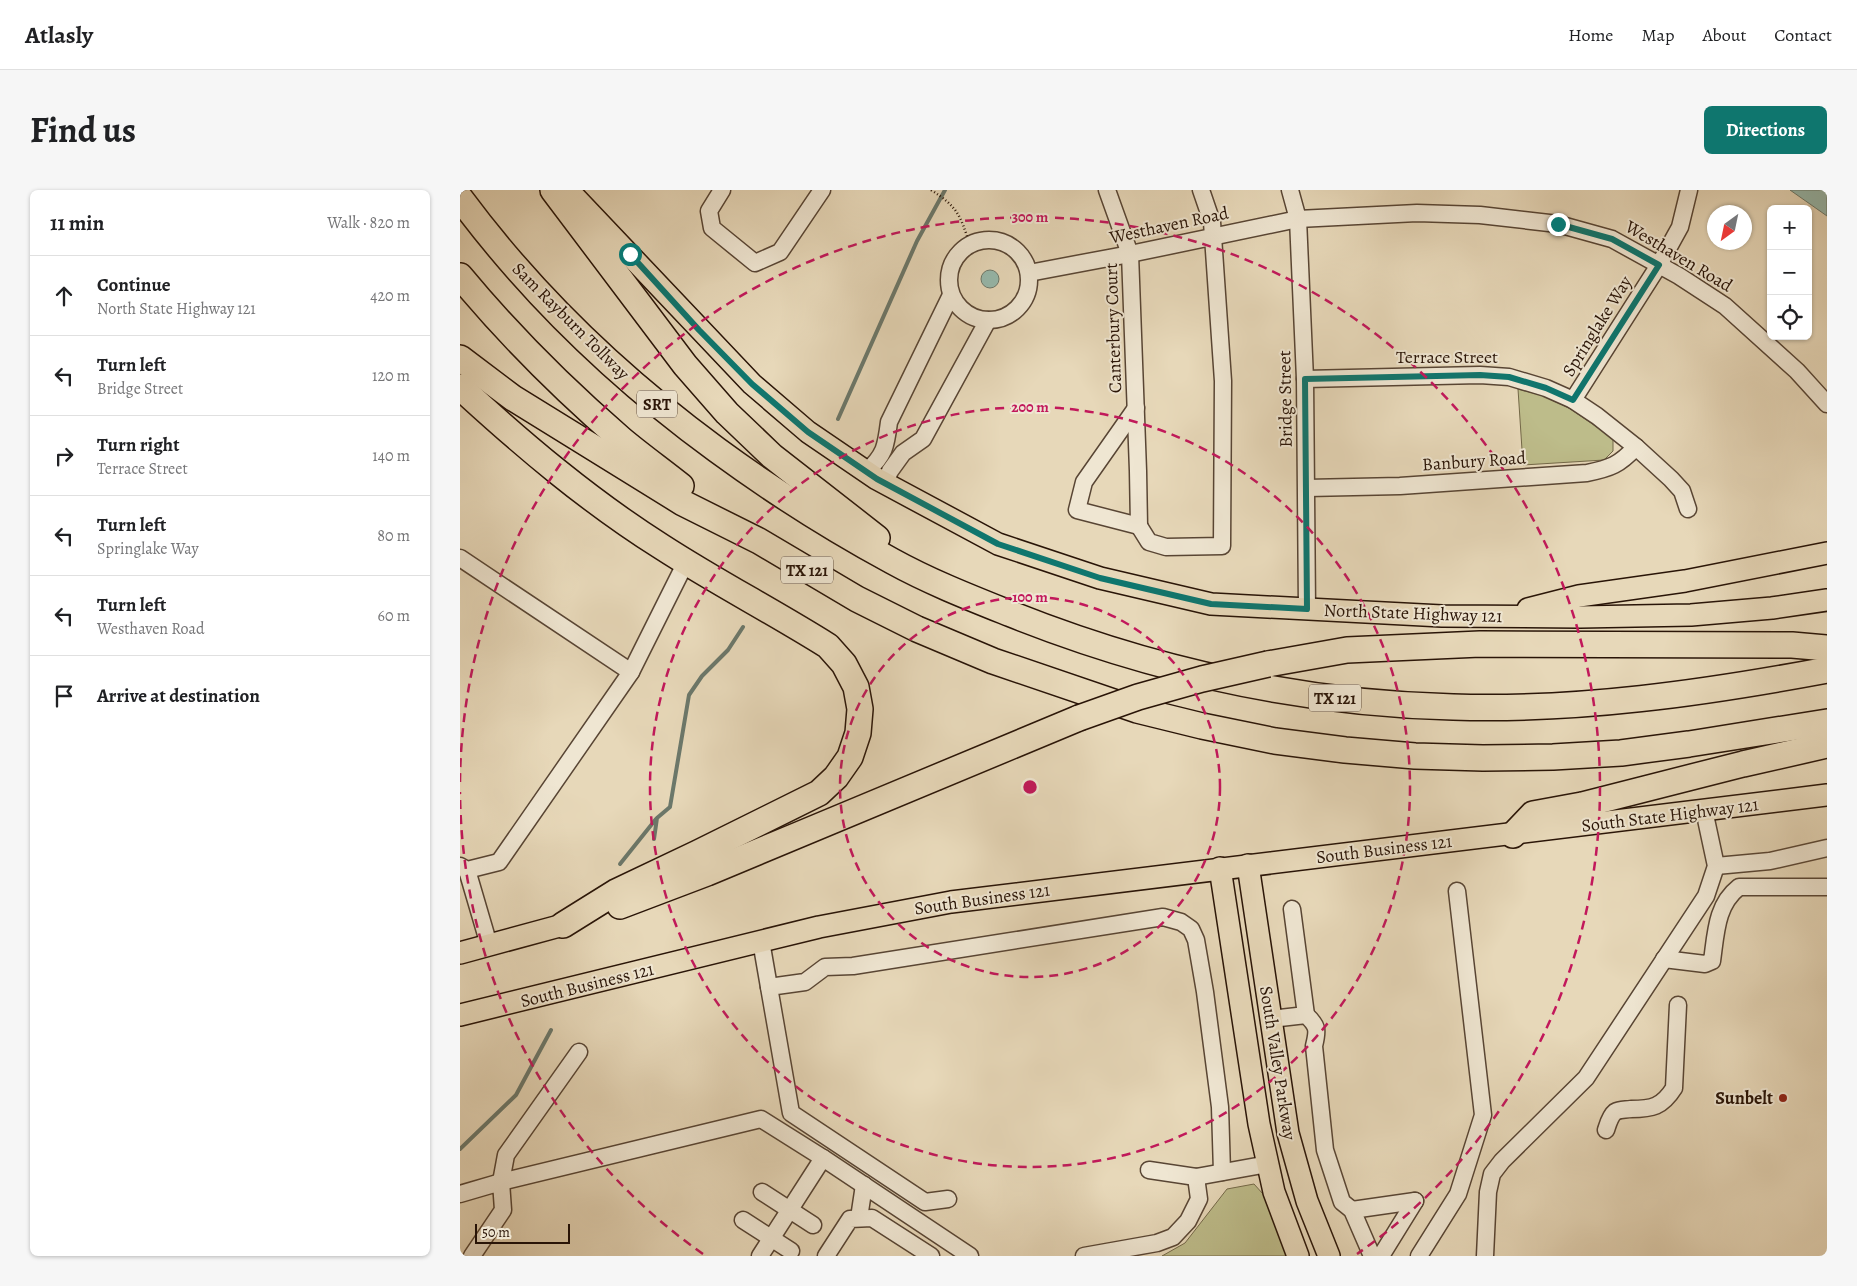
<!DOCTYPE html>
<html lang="en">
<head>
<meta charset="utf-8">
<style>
	body { margin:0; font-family:Alegreya,serif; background:#f6f6f6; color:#202124 }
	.controls { position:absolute; right:15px; top:15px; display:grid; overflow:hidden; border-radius:8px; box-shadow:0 1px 4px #0004 }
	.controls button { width:45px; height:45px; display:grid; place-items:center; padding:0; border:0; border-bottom:1px solid #e0e0e0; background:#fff; color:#202124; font:25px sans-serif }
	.compass { position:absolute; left:1247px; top:15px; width:45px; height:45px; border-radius:50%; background:#fff; box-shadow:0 1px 4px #0004; rotate:213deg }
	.scale { position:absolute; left:15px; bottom:12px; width:95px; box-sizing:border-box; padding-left:5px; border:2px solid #291407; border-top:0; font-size:14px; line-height:18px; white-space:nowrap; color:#291407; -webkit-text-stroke:4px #efe6d2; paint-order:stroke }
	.stop { position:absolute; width:15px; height:15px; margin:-11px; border:4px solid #0f766e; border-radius:50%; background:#fff }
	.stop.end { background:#0f766e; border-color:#fff; box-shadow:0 1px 5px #0008 }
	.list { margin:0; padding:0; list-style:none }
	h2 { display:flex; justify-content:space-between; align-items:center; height:65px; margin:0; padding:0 20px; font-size:21px }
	h2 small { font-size:16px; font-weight:400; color:#757577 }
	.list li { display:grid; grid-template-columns:32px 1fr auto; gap:15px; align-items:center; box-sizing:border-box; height:80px; padding:0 20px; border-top:1px solid #e0e0e0 }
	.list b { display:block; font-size:19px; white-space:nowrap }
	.list p { margin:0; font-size:16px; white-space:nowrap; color:#757577 }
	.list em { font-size:16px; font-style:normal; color:#757577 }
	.icon { flex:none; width:28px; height:28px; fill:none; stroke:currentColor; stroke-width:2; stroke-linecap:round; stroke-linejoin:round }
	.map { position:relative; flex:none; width:1367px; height:1066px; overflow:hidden; border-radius:8px }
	header { display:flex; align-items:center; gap:30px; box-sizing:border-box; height:70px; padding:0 25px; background:#fff; border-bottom:1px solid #e0e0e0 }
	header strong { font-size:24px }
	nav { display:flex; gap:28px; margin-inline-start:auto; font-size:18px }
	.intro { display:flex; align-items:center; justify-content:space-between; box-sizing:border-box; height:120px; padding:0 30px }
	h1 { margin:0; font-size:35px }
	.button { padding:12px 22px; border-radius:8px; background:#0f766e; color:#fff; font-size:18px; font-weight:700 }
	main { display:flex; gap:30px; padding:0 30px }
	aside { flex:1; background:#fff; border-radius:8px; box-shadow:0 1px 4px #0004 }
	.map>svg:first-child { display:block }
	.green { fill:#bdbc8a; stroke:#736848 }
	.water { fill:#97baae; stroke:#6b786b }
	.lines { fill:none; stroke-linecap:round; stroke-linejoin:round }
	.stream { stroke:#6b786b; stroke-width:4 }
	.minor-casing { stroke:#584534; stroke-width:19 }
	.major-casing { stroke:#291407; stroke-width:24 }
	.highway-casing { stroke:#291407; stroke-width:28 }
	.path { stroke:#291407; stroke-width:2.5; stroke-dasharray:1 2.5; stroke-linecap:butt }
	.minor { stroke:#efe6d2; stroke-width:16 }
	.major { stroke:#e7d8b9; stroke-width:21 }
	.highway { stroke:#e7d8b9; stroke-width:25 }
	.highway-bridge-casing { stroke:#291407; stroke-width:28; stroke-linecap:butt }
	.highway-bridge { stroke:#e7d8b9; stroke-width:25 }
	.route { stroke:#0f766e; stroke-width:6 }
	.ring { fill:none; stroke:#c2185b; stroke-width:2.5; stroke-dasharray:9 6 }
	.poi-dot { fill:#8f2418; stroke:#efe6d2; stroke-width:2 }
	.labels { text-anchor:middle; stroke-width:4; stroke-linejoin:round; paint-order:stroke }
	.shield { fill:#efe6d2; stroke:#645344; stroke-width:1 }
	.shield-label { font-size:16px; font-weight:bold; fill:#291407 }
	.street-label { font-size:18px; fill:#291407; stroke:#efe6d2 }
	.poi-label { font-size:18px; font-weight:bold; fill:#291407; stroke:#efe6d2; text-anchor:end }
	.centre { fill:#c2185b; stroke:#efe6d2; stroke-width:2.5 }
	.ring-label { font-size:15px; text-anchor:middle; font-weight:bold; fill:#c2185b; stroke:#efe6d2; stroke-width:4; stroke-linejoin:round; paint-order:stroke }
</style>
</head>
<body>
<header>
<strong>Atlasly</strong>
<nav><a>Home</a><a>Map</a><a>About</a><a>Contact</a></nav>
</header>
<div class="intro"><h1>Find us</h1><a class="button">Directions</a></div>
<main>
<aside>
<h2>11 min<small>Walk · 820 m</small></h2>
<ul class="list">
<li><svg class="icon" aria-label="ahead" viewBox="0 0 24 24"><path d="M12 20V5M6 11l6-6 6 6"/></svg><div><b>Continue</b><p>North State Highway 121</p></div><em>420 m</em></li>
<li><svg class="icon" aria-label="left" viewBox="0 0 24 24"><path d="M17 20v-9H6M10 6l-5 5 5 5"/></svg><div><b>Turn left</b><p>Bridge Street</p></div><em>120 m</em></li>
<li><svg class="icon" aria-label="right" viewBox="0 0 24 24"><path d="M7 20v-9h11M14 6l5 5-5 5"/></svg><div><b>Turn right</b><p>Terrace Street</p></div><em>140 m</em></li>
<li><svg class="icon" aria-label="left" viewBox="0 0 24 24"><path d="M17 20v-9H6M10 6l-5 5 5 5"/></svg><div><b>Turn left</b><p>Springlake Way</p></div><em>80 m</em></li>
<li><svg class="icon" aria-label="left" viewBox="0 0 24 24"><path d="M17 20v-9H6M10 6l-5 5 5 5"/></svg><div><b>Turn left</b><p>Westhaven Road</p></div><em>60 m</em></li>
<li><svg class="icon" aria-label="arrive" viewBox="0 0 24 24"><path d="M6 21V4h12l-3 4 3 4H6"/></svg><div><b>Arrive at destination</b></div></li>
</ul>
</aside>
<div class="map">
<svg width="1367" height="1066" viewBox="0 0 1367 1066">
	<rect width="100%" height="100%" fill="#e7d8b9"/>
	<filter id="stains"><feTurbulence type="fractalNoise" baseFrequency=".004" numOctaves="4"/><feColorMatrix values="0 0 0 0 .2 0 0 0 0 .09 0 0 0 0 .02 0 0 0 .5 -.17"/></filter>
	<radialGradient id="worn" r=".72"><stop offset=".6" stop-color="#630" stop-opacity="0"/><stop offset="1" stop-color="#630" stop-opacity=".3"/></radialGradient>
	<g class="green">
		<polygon points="1058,199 1081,205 1109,218 1153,248 1153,261 1144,270 1063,275"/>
		<polygon points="794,994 803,1004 827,1066 702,1066 725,1053 767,999"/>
	</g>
	<g class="water">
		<polygon points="1330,0 1367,0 1367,26"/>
		<circle cx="530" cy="89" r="9"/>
	</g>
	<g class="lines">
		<g class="stream">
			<polyline points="378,229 457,51 485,0"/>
			<polyline points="194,649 197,628 210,617 229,505 242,486 268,460 283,437"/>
			<polyline points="160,674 196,629"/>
			<polyline points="0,959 56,905 91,840"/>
		</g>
		<g class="minor-casing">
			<g id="minor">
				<polyline points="262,0 249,21 252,38 295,73 320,62 362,0"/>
				<polyline points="647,0 670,64 678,281 679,336"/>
				<polyline points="830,0 838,29 845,189 847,419"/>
				<circle cx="529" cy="90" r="40"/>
				<polyline points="569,83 670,64 838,29 957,23 1020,25 1098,34 1152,49 1219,86 1265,116 1337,181 1367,214"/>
				<polyline points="845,189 1020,185 1049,187 1086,198 1113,210 1137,226 1176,257 1211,289 1222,301 1228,319"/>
				<polyline points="1113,210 1199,75 1220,37 1229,0"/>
				<polyline points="676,218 624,292 617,320 679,336"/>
				<path d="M406 282C425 265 426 256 429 232L491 105"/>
				<polyline points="425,293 430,281 443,263 463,249 528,130"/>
				<path d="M847 298 940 296 1127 283C1151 278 1159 275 1176 257"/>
				<polyline points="679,336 689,352 706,357 762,356 763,191 752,32 741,0"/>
				<polyline points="0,368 171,482 39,672 7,680 0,676"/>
				<polyline points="171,482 226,372"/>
				<polyline points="1256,676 1310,671 1367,658"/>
				<polyline points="7,680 29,755"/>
				<polyline points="832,719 846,825"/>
				<polyline points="301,751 309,797"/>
				<path d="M1204 769 1245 774 1252 771C1256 743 1256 715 1279 697H1367"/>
				<path d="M811 829 846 825C858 836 858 840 854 856L865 960 882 1012 892 1020 912 1066"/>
				<polyline points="119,862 46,965 41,992 301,929 363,968 300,1066"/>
				<path d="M1146 940C1148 934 1150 926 1155 922 1160 919 1165 920 1171 919 1192 919 1202 917 1214 898L1218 815"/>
				<polyline points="363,968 510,1066"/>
				<polyline points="689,980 736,987"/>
				<polyline points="302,1002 353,1035"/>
				<polyline points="0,1004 41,992 43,1020 12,1066"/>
				<polyline points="488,1009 465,1012 331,923 309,797 345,792 365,777 393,776 703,727 721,732 731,739 736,750 745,802 760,917 762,982"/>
				<polyline points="892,1020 955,1011"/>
				<polyline points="399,1028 404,995"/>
				<polyline points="283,1030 331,1061"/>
				<polyline points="366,1066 390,1029 412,1028 471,1066"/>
				<polyline points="624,1066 697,1053 713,1047 728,1031 739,1009 736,987 808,974"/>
				<polyline points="921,1066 955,1011"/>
				<polyline points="959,1066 998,1004 1023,925 997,701"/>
				<polyline points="1025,1066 1028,1002 1032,984 1042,971 1126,888 1246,706 1256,676 1244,620"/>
			</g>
		</g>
		<g class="major-casing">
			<g id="major">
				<polyline points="108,0 292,194 348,242 417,289 538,354 640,388 751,414 982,426 1120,427 1231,425 1312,418 1367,410"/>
				<polyline points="1068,419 1119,406 1225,391 1367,363"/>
				<polyline points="788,675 828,943 847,1011 869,1066"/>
				<polyline points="760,678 799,934 814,1002 838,1066"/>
				<polyline points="0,763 103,735"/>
				<polyline points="0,825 359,737 491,712 1367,605"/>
			</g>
		</g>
		<g class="highway-casing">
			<g id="highway">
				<polyline points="93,0 225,175 267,223 312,266 417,348"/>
				<path d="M0 8C72 105 160 189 257 260 313 301 371 338 432 371 470 392 511 408 551 424 694 481 839 513 993 517 1118 521 1244 503 1367 480"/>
				<path d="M0 86C49 145 103 199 161 249 180 265 201 280 221 296"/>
				<polyline points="0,168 53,208 223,313 299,351 397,409 457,439 533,471 677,520 742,536 815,551 885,560 955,566 1023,568 1093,567 1161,563 1229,554 1367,532"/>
				<path d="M0 197C63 255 129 311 202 357 256 392 314 422 368 456L384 474 396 497 400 519 398 543 390 567 376 587 359 603 238 663 156 702 103 735"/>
				<polyline points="808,474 887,460 1020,454 1332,455 1367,458"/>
				<polyline points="1053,645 1073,624 1122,615 1283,574 1367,555"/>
				<polyline points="160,716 247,683 619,528"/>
			</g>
		</g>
		<path class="path" d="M471 0C498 17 500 25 510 55"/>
		<use href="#minor" class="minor"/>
		<use href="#major" class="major"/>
		<use href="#highway" class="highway"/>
		<g class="highway-bridge-casing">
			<polyline id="highway-bridge" points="619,528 678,507 742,489 808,474"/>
		</g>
		<use href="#highway-bridge" class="highway-bridge"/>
	</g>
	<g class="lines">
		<polyline class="route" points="170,64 239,140 292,194 348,242 417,289 538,354 640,388 751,414 847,419 845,189 1020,185 1049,187 1086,198 1113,210 1199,75 1152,49 1098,34"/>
	</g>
	<g class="ring">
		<circle cx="570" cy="597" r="190"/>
		<circle cx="570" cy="597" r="380"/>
		<path d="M243 1064A570 570 0 0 1 0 602M0 592A570 570 0 1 1 897 1064"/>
	</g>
	<circle class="poi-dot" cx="1323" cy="908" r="5"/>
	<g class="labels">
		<g class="shield">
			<rect x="177" y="200.5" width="40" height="27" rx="4"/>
			<rect x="321" y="366.5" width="52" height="27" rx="4"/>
			<rect x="849" y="494.5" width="52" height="27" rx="4"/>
		</g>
		<g class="shield-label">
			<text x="197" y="220">SRT</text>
			<text x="347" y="386">TX 121</text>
			<text x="875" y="514">TX 121</text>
		</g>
		<g class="street-label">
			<text transform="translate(709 35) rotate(-12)" y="6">Westhaven Road</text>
			<text transform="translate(1219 66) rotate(31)" y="6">Westhaven Road</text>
			<text transform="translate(111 131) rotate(45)" y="6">Sam Rayburn Tollway</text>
			<text transform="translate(1137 136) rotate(-58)" y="6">Springlake Way</text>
			<text transform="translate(653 138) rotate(-92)" y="6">Canterbury Court</text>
			<text x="987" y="173">Terrace Street</text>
			<text transform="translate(825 209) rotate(-91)" y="6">Bridge Street</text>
			<text transform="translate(1014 271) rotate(-4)" y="6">Banbury Road</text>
			<text transform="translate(953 423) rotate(2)" y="6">North State Highway 121</text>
			<text transform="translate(1210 625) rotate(-7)" y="6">South State Highway 121</text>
			<text transform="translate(924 659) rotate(-7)" y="6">South Business 121</text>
			<text transform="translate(522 709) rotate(-8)" y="6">South Business 121</text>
			<text transform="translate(127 795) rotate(-14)" y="6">South Business 121</text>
			<text transform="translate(818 873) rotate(81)" y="6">South Valley Parkway</text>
		</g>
		<g class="poi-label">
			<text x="1313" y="914">Sunbelt</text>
		</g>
	</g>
	<circle cx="570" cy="597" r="8" class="centre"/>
	<g class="ring-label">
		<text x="570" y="32">300 m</text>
		<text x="570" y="222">200 m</text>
		<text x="570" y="412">100 m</text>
	</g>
	<rect width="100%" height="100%" filter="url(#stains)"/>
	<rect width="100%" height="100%" fill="url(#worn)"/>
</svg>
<div class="controls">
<button>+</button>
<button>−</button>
<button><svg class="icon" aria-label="locate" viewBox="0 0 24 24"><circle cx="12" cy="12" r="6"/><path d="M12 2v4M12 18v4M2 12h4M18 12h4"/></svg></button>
</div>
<svg class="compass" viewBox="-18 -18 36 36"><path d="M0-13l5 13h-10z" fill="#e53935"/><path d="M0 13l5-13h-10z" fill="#757577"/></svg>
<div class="scale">50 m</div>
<div class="stop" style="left:170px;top:64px"></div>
<div class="stop end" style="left:1098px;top:34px"></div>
</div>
</main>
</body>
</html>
